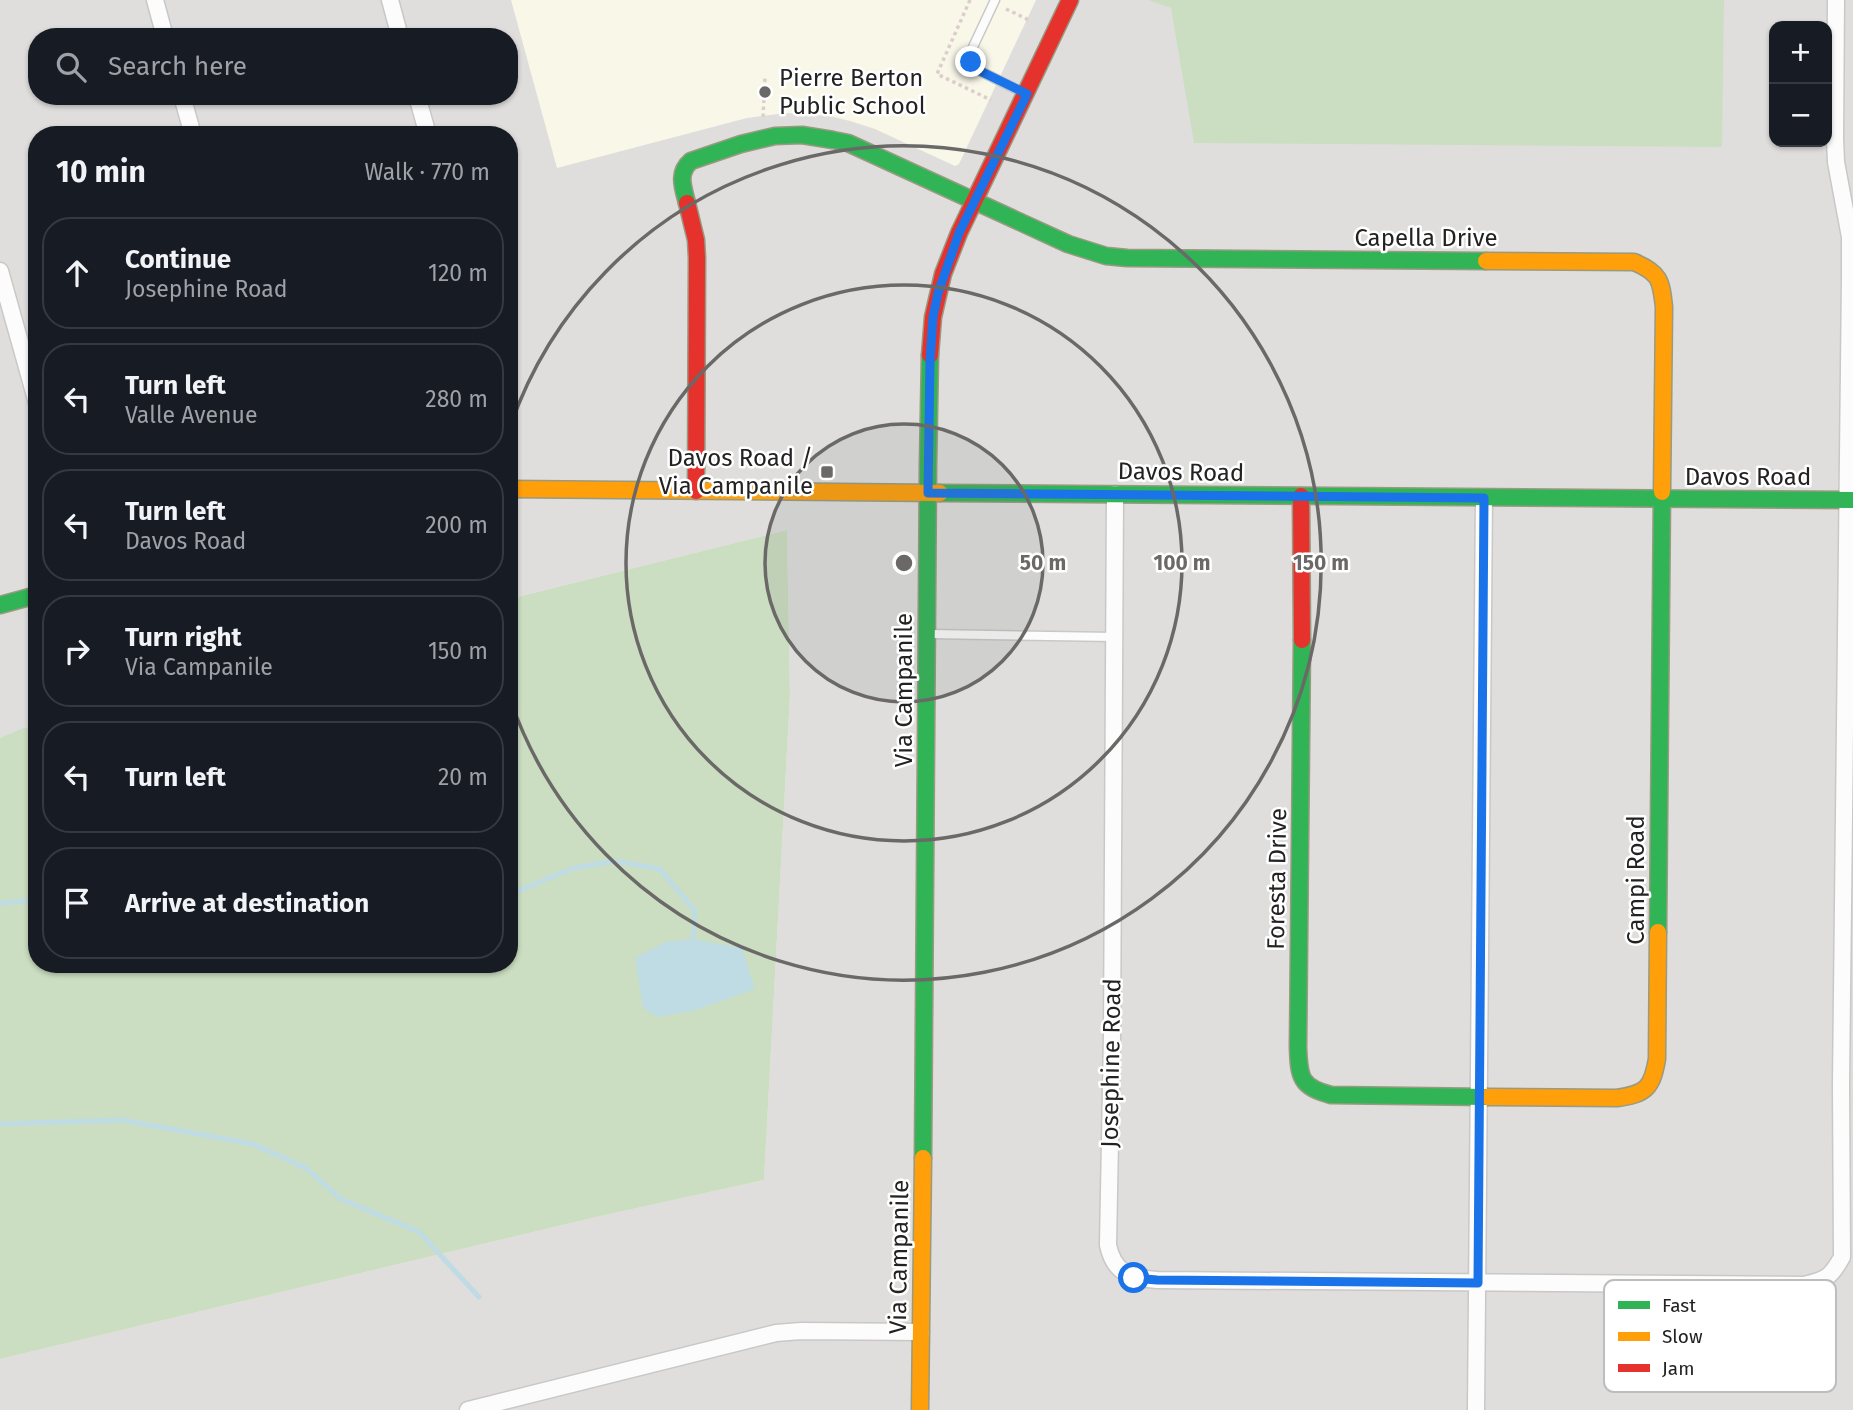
<!DOCTYPE html>
<html lang="en">
<head>
<meta charset="utf-8">
<style>
	body { margin:0; font-family:"Fira Sans",sans-serif; background:#20242c; color:#f1f3f6 }
	.controls { position:absolute; right:21px; top:21px; display:grid; overflow:hidden; border-radius:14px; box-shadow:0 2px 5px #0004 }
	.controls button { width:63px; height:63px; display:grid; place-items:center; padding:0; border:0; border-bottom:2px solid #363941; background:#171b24; color:#f1f3f6; font:35px sans-serif }
	.stop { position:absolute; width:21px; height:21px; margin:-16px; border:5px solid #1a73e8; border-radius:50%; background:#fff }
	.stop.end { background:#1a73e8; border-color:#fff; box-shadow:0 2px 7px #0008 }
	.list { margin:0; padding:0; list-style:none }
	h2 { display:flex; justify-content:space-between; align-items:center; height:91px; margin:0; padding:0 28px; font-size:30px }
	h2 small { font-size:23px; font-weight:400; color:#9ea1a6 }
	.list li { display:grid; grid-template-columns:46px 1fr auto; gap:21px; align-items:center; box-sizing:border-box; height:112px; margin:0 14px 14px; padding:0 14px; border:2px solid #363941; border-radius:28px }
	.list b { display:block; font-size:26px; white-space:nowrap }
	.list p { margin:0; font-size:23px; white-space:nowrap; color:#9ea1a6 }
	.list em { font-size:23px; font-style:normal; color:#9ea1a6 }
	.icon { flex:none; width:38px; height:38px; fill:none; stroke:currentColor; stroke-width:2; stroke-linecap:round; stroke-linejoin:round }
	.map { position:relative; flex:none; width:1853px; height:1410px; overflow:hidden }
	.search { position:absolute; background:#171b24; box-shadow:0 2px 5px #0004; left:28px; top:28px; width:490px; height:77px; display:flex; align-items:center; gap:18px; box-sizing:border-box; padding:0 24px; border-radius:28px; color:#9ea1a6; font-size:26px }
	.panel { position:absolute; background:#171b24; box-shadow:0 2px 5px #0004; left:28px; top:126px; width:490px; height:847px; border-radius:28px }
	.map>svg:first-child { display:block }
	.residential { fill:#dfdedc; fill-rule:evenodd }
	.education { fill:#f8f7e8 }
	.forest { fill:#cbdec1 }
	.water { fill:#bfdbe3 }
	.lines { fill:none; stroke-linecap:round; stroke-linejoin:round }
	.stream { stroke:#bfdbe3; stroke-width:5 }
	.lane-casing { stroke:#c9c8c7; stroke-width:11 }
	.street-casing { stroke:#c9c8c7; stroke-width:19 }
	.fast-casing { stroke:#999a82; stroke-width:19 }
	.slow-casing { stroke:#999a82; stroke-width:19 }
	.jam-casing { stroke:#999a82; stroke-width:19 }
	.path { stroke:#dccecd; stroke-width:3.5; stroke-dasharray:3.5 3.5; stroke-linecap:butt }
	.lane { stroke:#fdfcfc; stroke-width:8 }
	.street { stroke:#fdfcfc; stroke-width:16 }
	.fast { stroke:#30b455; stroke-width:16 }
	.slow { stroke:#ff9f0a; stroke-width:16 }
	.jam { stroke:#e5322d; stroke-width:16 }
	.route { stroke:#1a73e8; stroke-width:9 }
	.ring { fill:none; stroke:#6a6968; stroke-width:3.5 }
	.poi-dot { fill:#6a6968; stroke:#fff; stroke-width:2.5 }
	.labels { text-anchor:middle; stroke-width:5; stroke-linejoin:round; paint-order:stroke }
	.poi-label { font-size:24px; fill:#222; stroke:#fff; text-anchor:start }
	.street-label { font-size:24px; fill:#222; stroke:#fff }
	.key { fill:#fff; stroke:#bdbdbd; stroke-width:2 }
	.key-label { font-size:19px; fill:#222 }
	.centre { fill:#6a6968; stroke:#fff; stroke-width:3.5 }
	.ring-label { font-size:21px; text-anchor:middle; font-weight:bold; fill:#6a6968; stroke:#fff; stroke-width:5; stroke-linejoin:round; paint-order:stroke }
</style>
</head>
<body>
<div class="map">
<svg width="1853" height="1410" viewBox="0 0 1853 1410">
	<rect width="100%" height="100%" fill="#f0eeeb"/>
	<path class="residential" d="M0 0H1853V1410H0V1359L596 1217 764 1180 790 695 787 530 509 599V135H37V728H23L0 738ZM1774 26H1827V142H1774ZM37 37H509V96H37Z"/>
	<polygon class="education" points="511,0 1036,0 959,164 955,166 875,129 850,121 830,116 786,113 747,118 557,168"/>
	<g class="forest">
		<polygon points="1148,0 1724,0 1722,147 1194,143 1171,8"/>
		<polygon points="787,530 790,695 764,1180 596,1217 0,1359 0,738 23,728 37,728 37,964 509,964 509,599"/>
	</g>
	<polygon class="water" points="693,939 742,948 755,989 696,1010 657,1017 643,1008 635,958 668,941"/>
	<g class="lines">
		<g class="stream">
			<polyline points="509,892 515,892 574,868 615,861 660,869 695,911 693,939"/>
			<polyline points="0,903 37,900"/>
			<polyline points="0,1124 122,1120 253,1144 306,1168 341,1199 419,1232 479,1297"/>
		</g>
		<g class="lane-casing">
			<g id="lane">
				<polyline points="995,0 972,49 971,62 980,71 1024,93"/>
				<polyline points="930,634 1115,637"/>
			</g>
		</g>
		<g class="street-casing">
			<g id="street">
				<polyline points="155,0 165,37"/>
				<polyline points="390,0 400,37"/>
				<polyline points="182,96 193,135"/>
				<polyline points="417,96 428,135"/>
				<polyline points="0,271 37,403"/>
				<path d="M1115 494 1112 1035 1108 1245C1114 1274 1131 1278 1157 1280L1804 1285C1826 1280 1831 1277 1842 1257L1841 1084 1850 278V237L1836 162 1835 139 1836 0"/>
				<polyline points="468,1410 776,1333 801,1331 921,1332"/>
				<polyline points="1476,1410 1484,498"/>
			</g>
		</g>
		<g class="fast-casing">
			<g id="fast">
				<path d="M687 203C683 187 677 173 691 161L741 144 775 136 802 135 833 140 848 143 1068 244 1106 256 1127 258 1486 261"/>
				<polyline points="940,493 1853,500"/>
				<polyline points="0,605 37,595"/>
				<path d="M1302 640 1298 1047C1299 1077 1300 1087 1331 1095L1487 1097"/>
				<polyline points="1658,932 1662,492"/>
				<polyline points="923,1158 928,464 930,355"/>
			</g>
		</g>
		<g class="slow-casing">
			<g id="slow">
				<path d="M1486 261 1634 262C1660 273 1661 280 1664 307L1662 492"/>
				<polyline points="509,489 940,493"/>
				<path d="M1487 1097 1617 1098C1646 1094 1652 1088 1657 1059L1658 932"/>
				<polyline points="920,1410 923,1158"/>
			</g>
		</g>
		<g class="jam-casing">
			<g id="jam">
				<polyline points="687,203 696,240 697,258 696,491"/>
				<polyline points="930,355 933,317 943,274 959,233 1070,0"/>
				<polyline points="1301,496 1302,640"/>
			</g>
		</g>
		<g class="path">
			<polyline points="970,0 937,74 991,100"/>
			<polyline points="1006,9 1029,20"/>
			<polyline points="763,117 765,78"/>
		</g>
		<use href="#lane" class="lane"/>
		<use href="#street" class="street"/>
		<use href="#fast" class="fast"/>
		<use href="#slow" class="slow"/>
		<use href="#jam" class="jam"/>
	</g>
	<g class="lines">
		<polyline class="route" points="971,62 980,71 1027,94 959,233 938,293 933,317 930,361 928,493 1484,498 1478,1283 1157,1280 1134,1278"/>
	</g>
	<circle cx="904" cy="563" r="139" fill="#6a6968" fill-opacity=".12"/>
	<g class="ring">
		<circle cx="904" cy="563" r="139"/>
		<circle cx="904" cy="563" r="278"/>
		<path d="M510 427A417 417 0 1 1 510 699"/>
	</g>
	<g class="poi-dot">
		<circle cx="765" cy="92" r="7"/>
		<rect x="820" y="465" width="14" height="14" rx="3.5"/>
	</g>
	<g class="labels">
		<g class="poi-label">
			<text x="779" y="86">Pierre Berton<tspan x="779" dy="28">Public School</tspan></text>
			<text x="813" y="466" text-anchor="end">Davos Road /<tspan x="813" dy="28">Via Campanile</tspan></text>
		</g>
		<g class="street-label">
			<text x="1426" y="246">Capella Drive</text>
			<text transform="translate(1181 472) rotate(1)" y="8">Davos Road</text>
			<text x="1748" y="485">Davos Road</text>
			<text transform="translate(904 690) rotate(-90)" y="8">Via Campanile</text>
			<text transform="translate(1277 879) rotate(-89)" y="8">Foresta Drive</text>
			<text transform="translate(1636 880) rotate(-90)" y="8">Campi Road</text>
			<text transform="translate(1111 1063) rotate(-89)" y="8">Josephine Road</text>
			<text transform="translate(899 1257) rotate(-89)" y="8">Via Campanile</text>
		</g>
	</g>
	<rect x="1604" y="1280" width="232" height="112" rx="10" class="key"/>
	<rect x="1618" y="1301" width="32" height="8" fill="#30b455"/>
	<rect x="1618" y="1332" width="32" height="9" fill="#ff9f0a"/>
	<rect x="1618" y="1364" width="32" height="8" fill="#e5322d"/>
	<g class="key-label">
		<text x="1662" y="1312">Fast</text>
		<text x="1662" y="1343">Slow</text>
		<text x="1662" y="1375">Jam</text>
	</g>
	<circle cx="904" cy="563" r="10" class="centre"/>
	<g class="ring-label">
		<text x="1043" y="570">50 m</text>
		<text x="1182" y="570">100 m</text>
		<text x="1321" y="570">150 m</text>
	</g>
</svg>
<div class="controls">
<button>+</button>
<button>−</button>
</div>
<div class="stop" style="left:1134px;top:1278px"></div>
<div class="stop end" style="left:971px;top:62px"></div>
<div class="search"><svg class="icon" aria-label="search" viewBox="0 0 24 24"><circle cx="10" cy="10" r="6"/><path d="M15 15l6 6"/></svg>Search here</div>
<section class="panel">
<h2>10 min<small>Walk · 770 m</small></h2>
<ul class="list">
<li><svg class="icon" aria-label="ahead" viewBox="0 0 24 24"><path d="M12 20V5M6 11l6-6 6 6"/></svg><div><b>Continue</b><p>Josephine Road</p></div><em>120 m</em></li>
<li><svg class="icon" aria-label="left" viewBox="0 0 24 24"><path d="M17 20v-9H6M10 6l-5 5 5 5"/></svg><div><b>Turn left</b><p>Valle Avenue</p></div><em>280 m</em></li>
<li><svg class="icon" aria-label="left" viewBox="0 0 24 24"><path d="M17 20v-9H6M10 6l-5 5 5 5"/></svg><div><b>Turn left</b><p>Davos Road</p></div><em>200 m</em></li>
<li><svg class="icon" aria-label="right" viewBox="0 0 24 24"><path d="M7 20v-9h11M14 6l5 5-5 5"/></svg><div><b>Turn right</b><p>Via Campanile</p></div><em>150 m</em></li>
<li><svg class="icon" aria-label="left" viewBox="0 0 24 24"><path d="M17 20v-9H6M10 6l-5 5 5 5"/></svg><div><b>Turn left</b></div><em>20 m</em></li>
<li><svg class="icon" aria-label="arrive" viewBox="0 0 24 24"><path d="M6 21V4h12l-3 4 3 4H6"/></svg><div><b>Arrive at destination</b></div></li>
</ul>
</section>
</div>
</body>
</html>
